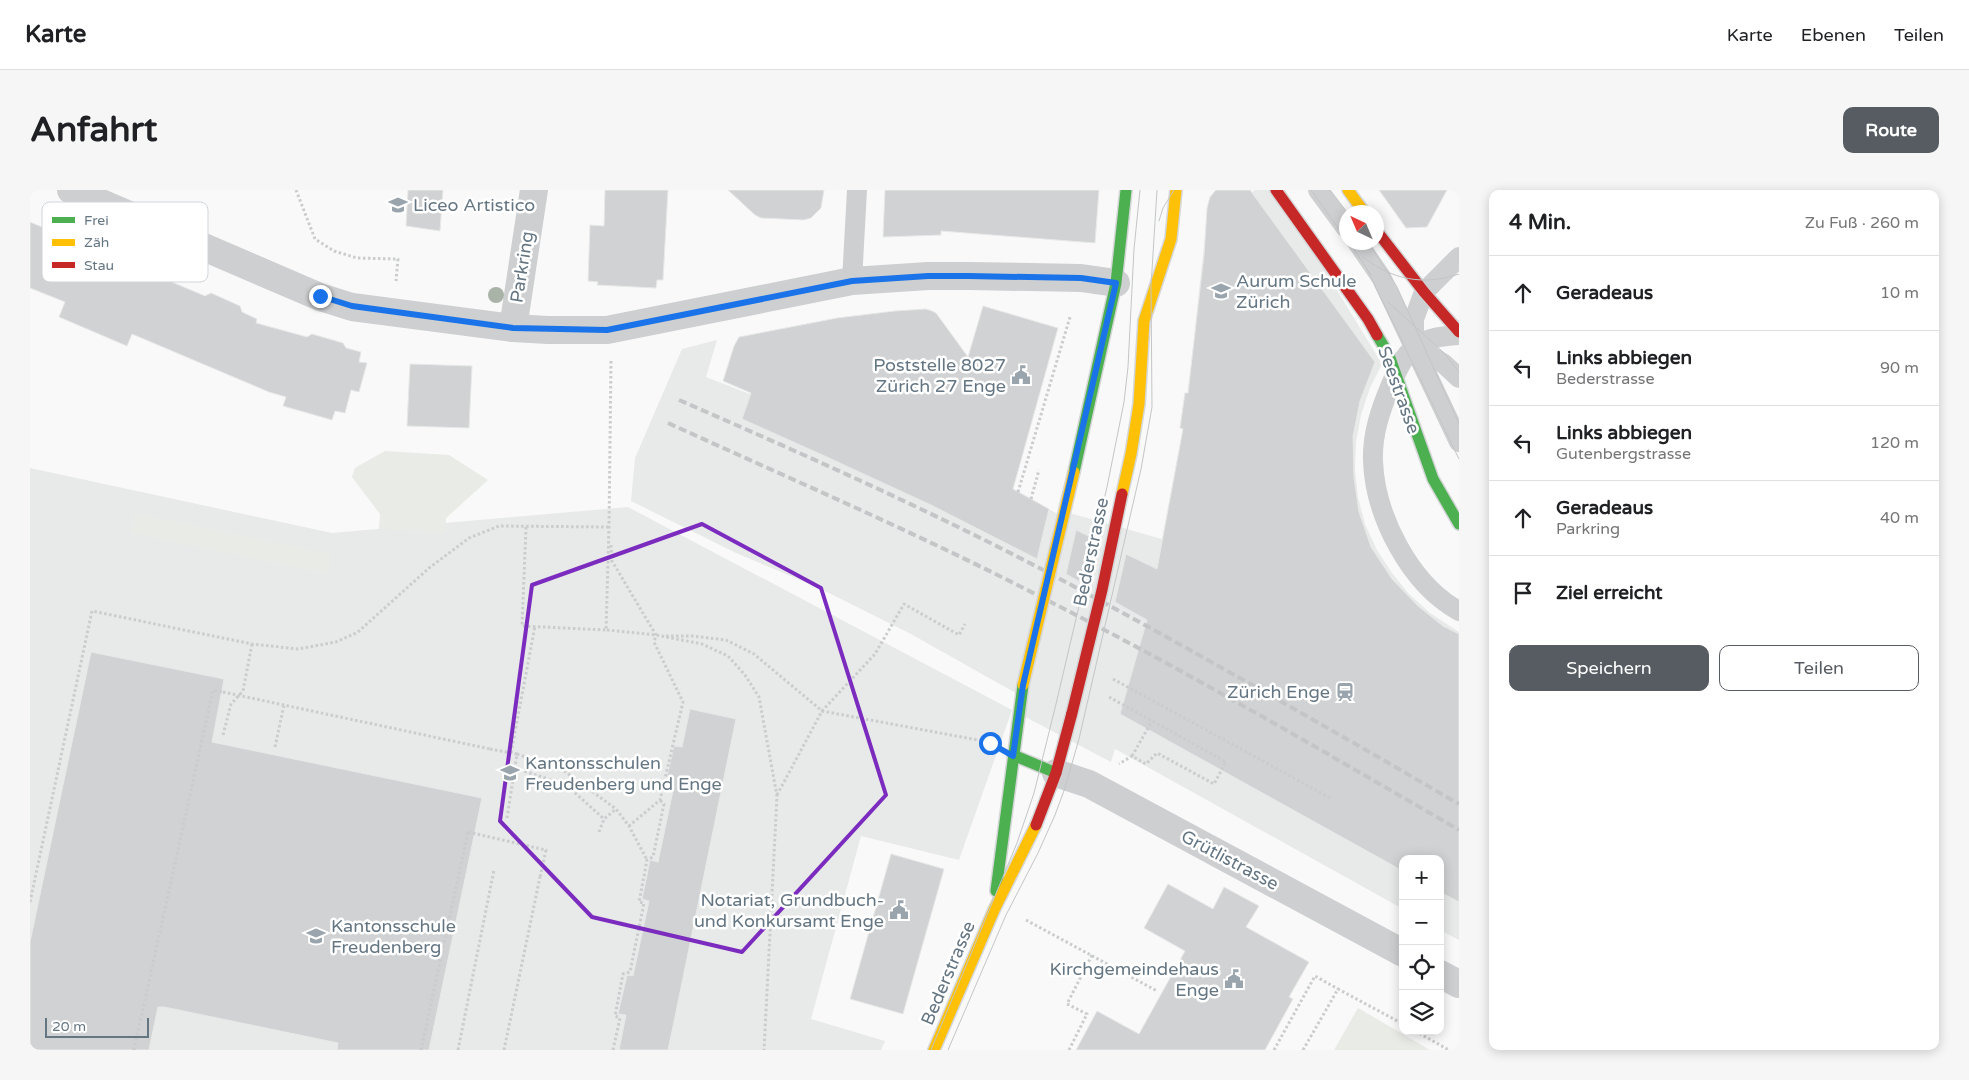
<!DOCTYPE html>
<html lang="de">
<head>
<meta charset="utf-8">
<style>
	body { margin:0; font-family:"Varela Round",sans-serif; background:#f6f6f6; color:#202124 }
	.controls { position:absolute; right:15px; bottom:15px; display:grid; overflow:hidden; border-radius:10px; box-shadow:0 2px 12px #0003 }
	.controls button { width:45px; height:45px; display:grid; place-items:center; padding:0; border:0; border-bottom:1px solid #e0e0e0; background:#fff; color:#202124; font:25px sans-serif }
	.compass { position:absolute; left:1309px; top:15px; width:45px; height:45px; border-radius:50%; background:#fff; box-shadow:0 2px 12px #0003; rotate:316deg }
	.scale { position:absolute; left:15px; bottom:12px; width:104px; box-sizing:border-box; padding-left:5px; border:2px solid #657683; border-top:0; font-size:14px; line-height:18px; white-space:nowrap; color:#657683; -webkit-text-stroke:4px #fff; paint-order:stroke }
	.stop { position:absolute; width:15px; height:15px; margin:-11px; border:4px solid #1a73e8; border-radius:50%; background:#fff }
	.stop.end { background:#1a73e8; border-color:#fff; box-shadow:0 1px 5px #0008 }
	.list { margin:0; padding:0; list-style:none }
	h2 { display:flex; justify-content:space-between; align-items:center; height:65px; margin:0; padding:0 20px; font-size:21px }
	h2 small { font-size:16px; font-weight:400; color:#757577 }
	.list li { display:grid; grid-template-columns:32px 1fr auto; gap:15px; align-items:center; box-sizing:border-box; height:75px; padding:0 20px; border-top:1px solid #e0e0e0 }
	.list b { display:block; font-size:19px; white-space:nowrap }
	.list p { margin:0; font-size:16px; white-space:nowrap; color:#757577 }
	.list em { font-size:16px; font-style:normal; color:#757577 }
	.actions { display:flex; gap:10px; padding:15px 20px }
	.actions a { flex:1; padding:11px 0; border:1px solid #565c61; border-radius:10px; text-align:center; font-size:18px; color:#565c61 }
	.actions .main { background:#565c61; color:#fff }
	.icon { flex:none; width:28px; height:28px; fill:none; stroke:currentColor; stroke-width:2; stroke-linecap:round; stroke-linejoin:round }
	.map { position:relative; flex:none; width:1429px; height:860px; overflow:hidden; border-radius:10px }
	header { display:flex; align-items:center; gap:30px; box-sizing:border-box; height:70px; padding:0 25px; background:#fff; border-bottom:1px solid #e0e0e0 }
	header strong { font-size:24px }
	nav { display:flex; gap:28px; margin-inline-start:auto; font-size:18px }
	.intro { display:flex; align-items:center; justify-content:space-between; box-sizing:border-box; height:120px; padding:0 30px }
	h1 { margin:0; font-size:35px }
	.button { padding:12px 22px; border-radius:10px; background:#565c61; color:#fff; font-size:18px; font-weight:700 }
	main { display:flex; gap:30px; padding:0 30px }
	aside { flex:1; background:#fff; border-radius:10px; box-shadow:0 2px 12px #0003 }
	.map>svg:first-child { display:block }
	.built { fill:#e8e9e9 }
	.green { fill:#e8ebe6 }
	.building { fill:#d0d2d3; stroke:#e8e8e8 }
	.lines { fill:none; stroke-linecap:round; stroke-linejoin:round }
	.fast-casing { stroke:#d5d6d7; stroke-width:14 }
	.slow-casing { stroke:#d5d6d7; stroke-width:14 }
	.jam-casing { stroke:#d5d6d7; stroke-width:14 }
	.path { stroke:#cbcccd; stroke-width:3; stroke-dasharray:2.5 2.5; stroke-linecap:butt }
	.lane { stroke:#cecfd0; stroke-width:20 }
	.street { stroke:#cecfd0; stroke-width:28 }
	.fast { stroke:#4caf50; stroke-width:11 }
	.slow { stroke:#ffc107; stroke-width:11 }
	.jam { stroke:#c62828; stroke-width:11 }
	.tram { stroke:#c3c5c6; stroke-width:1 }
	.rail { stroke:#c3c5c6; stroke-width:4; stroke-dasharray:8 4; stroke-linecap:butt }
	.slow-bridge-casing { stroke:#d5d6d7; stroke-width:14; stroke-linecap:butt }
	.jam-bridge-casing { stroke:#d5d6d7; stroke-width:14; stroke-linecap:butt }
	.path-bridge { stroke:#cbcccd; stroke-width:3; stroke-dasharray:2.5 2.5; stroke-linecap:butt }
	.slow-bridge { stroke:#ffc107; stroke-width:11 }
	.jam-bridge { stroke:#c62828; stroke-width:11 }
	.tree { fill:#a9b3a7 }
	.route { stroke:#1a73e8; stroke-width:6 }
	.marked { fill:none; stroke:#7b2cbf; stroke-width:4; stroke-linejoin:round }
	.labels { text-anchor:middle; stroke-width:5; stroke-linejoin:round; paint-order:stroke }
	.poi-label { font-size:18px; fill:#657683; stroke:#fff; text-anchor:start }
	.street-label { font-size:18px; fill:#657683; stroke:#fff }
	.key { fill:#fff; stroke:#d1d6da; stroke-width:1 }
	.key-label { font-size:14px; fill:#657683 }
</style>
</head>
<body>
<header>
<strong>Karte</strong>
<nav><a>Karte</a><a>Ebenen</a><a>Teilen</a></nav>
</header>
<div class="intro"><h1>Anfahrt</h1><a class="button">Route</a></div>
<main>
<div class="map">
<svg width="1429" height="860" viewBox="0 0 1429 860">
	<rect width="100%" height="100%" fill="#f9f9f9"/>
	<g class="built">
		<polygon points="1219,0 1222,2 1225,0 1246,0 1352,174 1340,198 1331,225 1326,252 1325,280 1328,307 1335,334 1347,360 1362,383 1379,404 1400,423 1429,442 1429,750 1410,740 1410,669 1373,669 1373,719 1085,559 1081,572 986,522 991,506 879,443 787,397 706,363 601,311 605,268 652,159 687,150 676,187 907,277 982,299 1035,328 1036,322 1132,349 1153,239 1150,238 1155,203 1158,203 1179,10 1183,3"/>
		<polygon points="0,278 302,343 598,317 982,520 929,670 831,646 781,829 855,851 851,860 0,860"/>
	</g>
	<g class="green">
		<polygon points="355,261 419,265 458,290 416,328 415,343 349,339 350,324 322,287 325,278"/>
		<polygon points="105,323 302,364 297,384 100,343"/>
		<polygon points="1328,818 1400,860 1304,860"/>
	</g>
	<g class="building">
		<polygon points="378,0 413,0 410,41 376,36"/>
		<polygon points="575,0 638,0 633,90 627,90 626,98 567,95 568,92 558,91 560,35 574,36"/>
		<polygon points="698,0 794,0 791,18 781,28 774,30 731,28 725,25"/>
		<polygon points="855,0 1069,0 1065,53 911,41 911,45 853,47"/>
		<polygon points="1186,0 1220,0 1345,172 1330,211 1323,246 1324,287 1329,322 1341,357 1362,389 1388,416 1413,436 1429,444 1429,712 1410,702 1410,669 1373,669 1373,681 1090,524 1117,430 1085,412 1096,364 1127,379 1153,239 1150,238 1155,203 1158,203 1174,65 1177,18 1180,7"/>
		<polygon points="1349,0 1417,0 1397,37 1376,38"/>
		<polygon points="0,32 75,63 80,61 110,74 111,79 175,106 181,103 210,116 212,122 227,129 226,133 277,147 282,144 313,153 316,158 331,162 329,172 337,173 329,202 321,200 315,223 305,221 302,230 253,216 256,207 239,202 102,144 97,156 29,127 35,112 0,98"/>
		<polygon points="953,116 1028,138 983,299 1019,319 1007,369 901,315 799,268 712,229 721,203 693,191 704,156 709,147 807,128 865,121 896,119 902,121 906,123 938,167"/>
		<polygon points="380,174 442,176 439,238 377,236"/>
		<polygon points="1046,340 1067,350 1057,396 1036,384"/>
		<polygon points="61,462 194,489 182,552 452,608 399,860 307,860 308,853 134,817 128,817 119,860 0,860 0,752"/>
		<polygon points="660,519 706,529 645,827 638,860 589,860 596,825 588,824 597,785 603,786 619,711 612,709 620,670 628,672 644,596 635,595 644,556 652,557"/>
		<polygon points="861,664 914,679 873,824 820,809"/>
		<polygon points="1138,694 1183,719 1194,697 1229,716 1216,737 1279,772 1259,807 1263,809 1235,860 1046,860 1067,821 1109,844 1155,761 1114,738"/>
	</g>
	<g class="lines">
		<g class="fast-casing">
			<g id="fast">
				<polyline points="1347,145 1359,165 1403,289 1429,334"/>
				<polyline points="1044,282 1086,93 1096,0"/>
				<polyline points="983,565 1026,583"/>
				<polyline points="966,701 993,495"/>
			</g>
		</g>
		<g class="slow-casing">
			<g id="slow">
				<polyline points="1318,0 1334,22"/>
				<polyline points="1092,304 1101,264 1109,214 1114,131 1141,49 1146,0"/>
				<polyline points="904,860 964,720 1006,635"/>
			</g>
		</g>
		<g class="jam-casing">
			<g id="jam">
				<polyline points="1246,0 1338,129 1347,145"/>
				<polyline points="1346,40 1394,102 1429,142"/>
				<polyline points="1006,635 1026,583 1042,523"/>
			</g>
		</g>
		<g class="path">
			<polyline points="266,0 285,49 304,61 327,68 368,69 366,91"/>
			<polyline points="581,171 579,337 576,440 626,445 672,454 698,466 715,485 729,507 747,606 734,860"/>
			<polyline points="988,302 1040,127"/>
			<polyline points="1001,309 1009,280"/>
			<polyline points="496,337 492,436 576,440"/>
			<polyline points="581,355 582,371 626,445 624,452 653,512 630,610 599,636"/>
			<polyline points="636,446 662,446 696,450 724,464 792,521 953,551"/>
			<polyline points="1083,489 1302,609"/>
			<polyline points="1079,507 1196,572 1184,594 1127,563 1116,574 1102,566 1089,574"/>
			<polyline points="193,545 201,514 213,501 222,454"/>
			<polyline points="245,557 254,515"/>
			<polyline points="460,559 487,564 477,628"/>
			<polyline points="481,563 505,436"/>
			<polyline points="487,564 533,580 586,619 599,636 617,670"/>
			<polyline points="1102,566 1122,531"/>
			<polyline points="485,578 521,590 544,602 574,629"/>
			<polyline points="747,605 792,521 845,464 874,414 929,445 935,434"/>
			<polyline points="569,642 574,629 586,619"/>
			<polyline points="0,712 62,421 222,454 268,459 306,452 328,442 399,378 439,348 469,336 579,337"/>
			<polyline points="996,730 1127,801"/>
			<polyline points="1385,841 1419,860"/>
			<polyline points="104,860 183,500 193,502"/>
			<polyline points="391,860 438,642"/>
			<polyline points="428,860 464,680"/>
			<polyline points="474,860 510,687"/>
			<polyline points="583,860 590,828 585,826 593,784 600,782 614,713 609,712 617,670 623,667 634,614 630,610"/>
			<polyline points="1039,860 1057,824 1037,814 1062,765"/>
			<polyline points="1244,860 1285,786 1308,799"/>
			<polyline points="1273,860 1308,799 1373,834"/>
		</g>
		<g class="lane">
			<polyline points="1288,0 1316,38"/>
			<polyline points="1327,52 1351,87 1429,252"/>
			<polyline points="1429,67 1394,102 1384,129 1384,155 1414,174 1429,188"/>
			<polyline points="822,91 827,0"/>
			<path d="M1429 145C1385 147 1376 159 1360 197 1350 221 1342 245 1343 271 1345 326 1380 394 1429 421"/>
		</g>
		<g class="street">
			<polyline points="41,0 290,107 322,117 483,138 518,140 577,140 822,91 898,86 939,86 1051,88 1086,93"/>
			<polyline points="483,138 504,0"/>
			<polyline points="1026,583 1059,594 1373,763"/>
			<polyline points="1410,784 1429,794"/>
		</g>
		<use href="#fast" class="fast"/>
		<use href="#slow" class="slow"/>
		<use href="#jam" class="jam"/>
		<g class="tram">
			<polyline points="1281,0 1316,49"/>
			<polyline points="1300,0 1317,22"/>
			<polyline points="1129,31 1133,18 1144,0"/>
			<polyline points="1319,52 1341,85"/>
			<polyline points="1338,52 1367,97 1429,234"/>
			<path d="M1333 67C1362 90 1394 96 1429 84"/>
			<polyline points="1337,79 1429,269"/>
			<polyline points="1358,112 1413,162 1429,182"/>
			<polyline points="901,860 987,653 1004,603 1026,514 1077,297 1094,212 1098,177 1104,59 1110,0"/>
			<polyline points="918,860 976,725 1008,663 1025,625 1035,598 1049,549 1111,279 1122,217 1121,96 1127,0"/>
		</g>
		<g class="rail">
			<path d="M649 210C773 264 897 319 1017 382 1156 456 1293 535 1429 614"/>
			<path d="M638 233C763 290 889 344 1011 407 1153 479 1291 560 1429 640"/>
		</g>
		<g class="slow-bridge-casing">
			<polyline id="slow-bridge" points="993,495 1044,282"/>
		</g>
		<g class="jam-bridge-casing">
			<polyline id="jam-bridge" points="1042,523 1072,400 1092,304"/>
		</g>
		<g class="path-bridge">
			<polyline points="193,502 460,559"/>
			<polyline points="438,642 516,660 510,687"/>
		</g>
		<use href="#slow-bridge" class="slow-bridge"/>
		<use href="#jam-bridge" class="jam-bridge"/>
	</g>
	<circle class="tree" cx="466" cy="105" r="8"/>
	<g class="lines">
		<polyline class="route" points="290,106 322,116 483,138 577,140 822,91 898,86 938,86 1051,88 1086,93 993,495 983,566 960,553"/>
	</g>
	<path class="marked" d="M672 334 791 398 856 605 712 762 562 727 470 631 502 395Z"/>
	<defs>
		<g id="school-bare" transform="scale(1.5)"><path d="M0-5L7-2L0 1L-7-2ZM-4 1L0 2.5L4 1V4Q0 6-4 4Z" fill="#99a4ac" stroke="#fff" stroke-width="2.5" paint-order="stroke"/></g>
		<g id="civic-bare" transform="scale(1.5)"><path d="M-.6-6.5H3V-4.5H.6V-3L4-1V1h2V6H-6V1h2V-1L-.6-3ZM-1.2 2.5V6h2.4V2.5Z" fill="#99a4ac" stroke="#fff" stroke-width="2.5" paint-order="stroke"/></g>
		<g id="station-bare" transform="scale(1.5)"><path d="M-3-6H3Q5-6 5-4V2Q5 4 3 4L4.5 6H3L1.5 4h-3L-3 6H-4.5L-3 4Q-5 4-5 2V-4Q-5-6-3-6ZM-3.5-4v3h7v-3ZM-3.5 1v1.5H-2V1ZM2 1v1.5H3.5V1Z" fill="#99a4ac" stroke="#fff" stroke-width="2.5" paint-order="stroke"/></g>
	</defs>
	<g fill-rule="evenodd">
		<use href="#school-bare" x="368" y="15"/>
		<use href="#school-bare" x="1191" y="101"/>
		<use href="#civic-bare" x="991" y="185"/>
		<use href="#station-bare" x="1315" y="502"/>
		<use href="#school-bare" x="480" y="583"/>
		<use href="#civic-bare" x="869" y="720"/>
		<use href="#school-bare" x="286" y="746"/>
		<use href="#civic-bare" x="1204" y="789"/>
	</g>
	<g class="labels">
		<g class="poi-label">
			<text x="383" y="21">Liceo Artistico</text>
			<text x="1206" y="97">Aurum Schule<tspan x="1206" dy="21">Zürich</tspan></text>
			<text x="976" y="181" text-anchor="end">Poststelle 8027<tspan x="976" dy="21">Zürich 27 Enge</tspan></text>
			<text x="1300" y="508" text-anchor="end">Zürich Enge</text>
			<text x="495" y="579">Kantonsschulen<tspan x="495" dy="21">Freudenberg und Enge</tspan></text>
			<text x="854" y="716" text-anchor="end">Notariat, Grundbuch-<tspan x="854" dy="21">und Konkursamt Enge</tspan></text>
			<text x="301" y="742">Kantonsschule<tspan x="301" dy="21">Freudenberg</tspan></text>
			<text x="1189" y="785" text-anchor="end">Kirchgemeindehaus<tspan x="1189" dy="21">Enge</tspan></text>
		</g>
		<g class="street-label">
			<text transform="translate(492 77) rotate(-81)" y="6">Parkring</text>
			<text transform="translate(1369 200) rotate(70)" y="6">Seestrasse</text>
			<text transform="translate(1061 362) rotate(-78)" y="6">Bederstrasse</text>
			<text transform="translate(1200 670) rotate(28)" y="6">Grütlistrasse</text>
			<text transform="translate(918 783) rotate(-67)" y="6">Bederstrasse</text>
		</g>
	</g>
	<rect x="12" y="12" width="166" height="80" rx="8" class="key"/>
	<rect x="22" y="27" width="23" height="6" fill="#4caf50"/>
	<rect x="22" y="49" width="23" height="7" fill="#ffc107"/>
	<rect x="22" y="72" width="23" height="6" fill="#c62828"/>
	<g class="key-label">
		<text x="54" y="35">Frei</text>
		<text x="54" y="57">Zäh</text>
		<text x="54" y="80">Stau</text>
	</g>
</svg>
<div class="controls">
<button>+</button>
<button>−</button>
<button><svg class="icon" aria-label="locate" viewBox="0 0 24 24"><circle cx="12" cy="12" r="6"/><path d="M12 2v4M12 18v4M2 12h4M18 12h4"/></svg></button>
<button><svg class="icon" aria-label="layers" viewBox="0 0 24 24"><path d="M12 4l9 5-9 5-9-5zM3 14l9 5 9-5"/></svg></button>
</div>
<svg class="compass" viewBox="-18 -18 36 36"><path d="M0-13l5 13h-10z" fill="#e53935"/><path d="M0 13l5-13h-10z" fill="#757577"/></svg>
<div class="scale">20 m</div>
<div class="stop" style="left:960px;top:553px"></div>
<div class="stop end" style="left:290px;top:106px"></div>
</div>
<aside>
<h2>4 Min.<small>Zu Fuß · 260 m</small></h2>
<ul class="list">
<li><svg class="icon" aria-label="ahead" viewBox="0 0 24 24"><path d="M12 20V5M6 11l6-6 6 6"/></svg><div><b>Geradeaus</b></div><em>10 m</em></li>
<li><svg class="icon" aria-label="left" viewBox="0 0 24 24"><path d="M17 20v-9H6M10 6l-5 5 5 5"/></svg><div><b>Links abbiegen</b><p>Bederstrasse</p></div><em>90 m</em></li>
<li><svg class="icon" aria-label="left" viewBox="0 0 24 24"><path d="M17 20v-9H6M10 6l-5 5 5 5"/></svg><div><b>Links abbiegen</b><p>Gutenbergstrasse</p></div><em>120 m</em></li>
<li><svg class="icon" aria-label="ahead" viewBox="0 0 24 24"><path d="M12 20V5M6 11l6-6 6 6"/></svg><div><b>Geradeaus</b><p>Parkring</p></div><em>40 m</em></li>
<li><svg class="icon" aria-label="arrive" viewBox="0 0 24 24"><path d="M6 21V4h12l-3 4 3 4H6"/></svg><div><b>Ziel erreicht</b></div></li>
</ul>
<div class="actions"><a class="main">Speichern</a><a>Teilen</a></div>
</aside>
</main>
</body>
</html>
